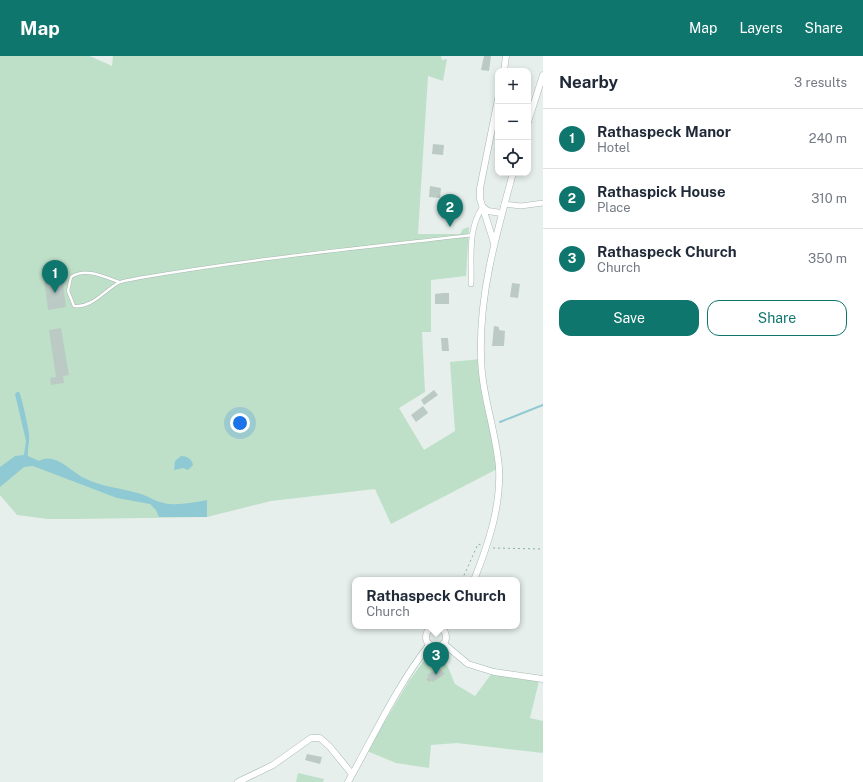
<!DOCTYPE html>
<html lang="en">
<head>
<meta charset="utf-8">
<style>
	body { margin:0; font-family:"Public Sans",sans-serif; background:#f6f6f7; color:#1f2937 }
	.controls { position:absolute; right:12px; top:12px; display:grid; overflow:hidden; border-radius:8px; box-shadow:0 2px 6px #0003 }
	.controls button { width:36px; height:36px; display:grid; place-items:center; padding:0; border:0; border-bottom:1px solid #e0e1e3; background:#fff; color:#1f2937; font:20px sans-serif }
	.you { position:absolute; left:240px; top:367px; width:14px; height:14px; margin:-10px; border:3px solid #fff; border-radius:50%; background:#1a73e8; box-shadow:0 0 0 6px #1a73e833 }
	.badge { display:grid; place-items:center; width:26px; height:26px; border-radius:50%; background:#0f766e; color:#fff; font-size:13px; font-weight:700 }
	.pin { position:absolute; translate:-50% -33px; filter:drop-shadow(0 1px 2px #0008) }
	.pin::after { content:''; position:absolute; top:21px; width:14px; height:12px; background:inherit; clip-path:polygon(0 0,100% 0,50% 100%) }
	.popup { position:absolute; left:352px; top:521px; width:168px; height:52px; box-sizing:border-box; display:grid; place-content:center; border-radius:8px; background:#fff; filter:drop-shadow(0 1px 3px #0005); font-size:13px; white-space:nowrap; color:#747a83 }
	.popup b { font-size:15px; color:#1f2937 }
	.popup::after { content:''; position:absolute; left:50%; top:100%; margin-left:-8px; border:8px solid transparent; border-top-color:#fff }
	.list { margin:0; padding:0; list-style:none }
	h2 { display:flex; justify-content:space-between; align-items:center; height:52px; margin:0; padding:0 16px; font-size:17px }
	h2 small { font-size:13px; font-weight:400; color:#747a83 }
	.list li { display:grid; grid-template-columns:26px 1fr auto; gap:12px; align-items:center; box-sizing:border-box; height:60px; padding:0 16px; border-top:1px solid #e0e1e3 }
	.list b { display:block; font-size:15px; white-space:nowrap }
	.list p { margin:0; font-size:13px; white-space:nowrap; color:#747a83 }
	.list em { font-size:13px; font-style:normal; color:#747a83 }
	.actions { display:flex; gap:8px; padding:12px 16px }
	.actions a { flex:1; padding:9px 0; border:1px solid #0f766e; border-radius:12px; text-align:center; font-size:14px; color:#0f766e }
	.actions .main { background:#0f766e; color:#fff }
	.icon { flex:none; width:22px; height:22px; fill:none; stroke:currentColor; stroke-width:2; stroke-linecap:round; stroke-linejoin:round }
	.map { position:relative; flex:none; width:543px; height:726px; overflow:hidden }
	header { display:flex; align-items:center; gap:24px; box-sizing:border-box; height:56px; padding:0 20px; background:#0f766e; color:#fff }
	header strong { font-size:19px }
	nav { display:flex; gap:22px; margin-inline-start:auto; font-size:14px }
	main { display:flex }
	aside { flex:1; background:#fff }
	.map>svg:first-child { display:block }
	.green { fill:#bfe0c8 }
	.water { fill:#8ec9d4 }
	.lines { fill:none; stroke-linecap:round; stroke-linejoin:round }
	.stream { stroke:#8ec9d4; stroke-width:2 }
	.building { fill:#bbcac4 }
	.service-casing { stroke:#a8b8b2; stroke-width:3.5 }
	.minor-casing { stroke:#a8b8b2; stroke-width:6 }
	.tertiary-casing { stroke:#a8b8b2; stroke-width:7 }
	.path { stroke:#86b3a5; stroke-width:1; stroke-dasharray:2 3; stroke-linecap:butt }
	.service { stroke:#fff; stroke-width:2.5 }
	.minor { stroke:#fff; stroke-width:5 }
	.tertiary { stroke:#fff; stroke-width:6 }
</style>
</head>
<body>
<header>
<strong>Map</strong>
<nav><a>Map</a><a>Layers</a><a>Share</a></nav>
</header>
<main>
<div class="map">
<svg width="543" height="726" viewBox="0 0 543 726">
	<rect width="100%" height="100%" fill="#e6efeb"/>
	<g class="green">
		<polygon points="0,0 90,0 112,10 113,0 441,0 442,4 447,3 443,25 428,20 418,178 460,178 463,173 469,171 466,220 431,224 431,276 422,276 425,336 399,352 424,394 455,375 450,306 481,303 499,412 391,468 375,433 271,445 207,461 78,463 48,463 17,459 0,439"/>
		<polygon points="438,599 448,611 455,628 475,640 492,617 539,625 530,662 543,665 543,697 457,687 431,689 429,712 396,707 367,695 409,625 423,606"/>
		<polygon points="298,717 324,723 323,726 296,726"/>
	</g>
	<g class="water">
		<path d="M17 336H19C21 338 29 374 29 378 30 386 27 393 28 400L39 405C54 396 70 414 82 421 100 431 122 432 141 438 152 442 158 447 170 448 182 449 195 446 207 444V461H159L156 454 150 448 117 442 33 410 24 411 0 431V411L15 400 24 399 26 385 15 338Z"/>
		<path d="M181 400C187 400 192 403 193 409L188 414 183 412 174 414 175 405Z"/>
	</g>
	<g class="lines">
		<polyline class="stream" points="500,366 543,349"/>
	</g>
	<g class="building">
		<polygon points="484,0 491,0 489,15 481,14"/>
		<polygon points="433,88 444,89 443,99 432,98"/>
		<polygon points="430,130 441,132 440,142 429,141"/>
		<polygon points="62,220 66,251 48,254 44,223"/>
		<polygon points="512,227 520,228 518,242 510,241"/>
		<polygon points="443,237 449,237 449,248 435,248 435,238"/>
		<polygon points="494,270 499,271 499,274 505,275 504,290 492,290"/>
		<polygon points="61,272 69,319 63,320 64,327 51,329 50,322 56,321 49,274"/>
		<polygon points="441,282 448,282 449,295 442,295"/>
		<polygon points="434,334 438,339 424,349 421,344"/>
		<polygon points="423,350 428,357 416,366 411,359"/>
		<polygon points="439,611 445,618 433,626 432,625 429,626 426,623 429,621 427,619"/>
		<polygon points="307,698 322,701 320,708 305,704"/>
	</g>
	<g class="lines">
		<g class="service-casing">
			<path id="service" d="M119 226C105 221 85 211 71 221L68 235 74 250C92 252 104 235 118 227 124 224 132 224 139 222 249 203 361 192 472 179"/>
		</g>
		<g class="minor-casing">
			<g id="minor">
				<polyline points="504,148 521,150 543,147"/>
				<path d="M471 228C472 204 467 172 483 151"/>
			</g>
		</g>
		<g class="tertiary-casing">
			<g id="tertiary">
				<polyline points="504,15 506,0"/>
				<polyline points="528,66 543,19"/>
				<polyline points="483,151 488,155 501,157"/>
				<polyline points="494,187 480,143 480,132 498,43"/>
				<path d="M474 524C488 489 501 451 499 412 496 374 481 337 481 299 479 237 497 176 513 117"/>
				<circle cx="436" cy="581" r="10"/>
				<polyline points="444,588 468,608 494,616 543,623"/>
				<polyline points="238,726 273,709 311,682 320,682 330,691 352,718"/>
				<path d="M348 726C374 680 396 631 429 589"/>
			</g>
		</g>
		<g class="path">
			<polyline points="493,492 543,493"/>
			<polyline points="462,524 478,488 481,489"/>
		</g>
		<use href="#service" class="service"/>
		<use href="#minor" class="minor"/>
		<use href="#tertiary" class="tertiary"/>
	</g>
</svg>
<div class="controls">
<button>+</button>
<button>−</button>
<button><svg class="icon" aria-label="locate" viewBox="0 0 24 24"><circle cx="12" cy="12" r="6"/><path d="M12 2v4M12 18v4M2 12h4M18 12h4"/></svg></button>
</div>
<div class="you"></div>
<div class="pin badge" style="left:55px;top:237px">1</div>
<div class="pin badge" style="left:450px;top:171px">2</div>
<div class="pin badge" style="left:436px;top:619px">3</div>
<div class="popup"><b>Rathaspeck Church</b>Church</div>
</div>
<aside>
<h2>Nearby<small>3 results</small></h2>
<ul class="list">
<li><span class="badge">1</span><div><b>Rathaspeck Manor</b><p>Hotel</p></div><em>240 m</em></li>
<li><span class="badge">2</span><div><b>Rathaspick House</b><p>Place</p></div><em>310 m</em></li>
<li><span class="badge">3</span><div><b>Rathaspeck Church</b><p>Church</p></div><em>350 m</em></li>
</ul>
<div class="actions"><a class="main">Save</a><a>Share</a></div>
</aside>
</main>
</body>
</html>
